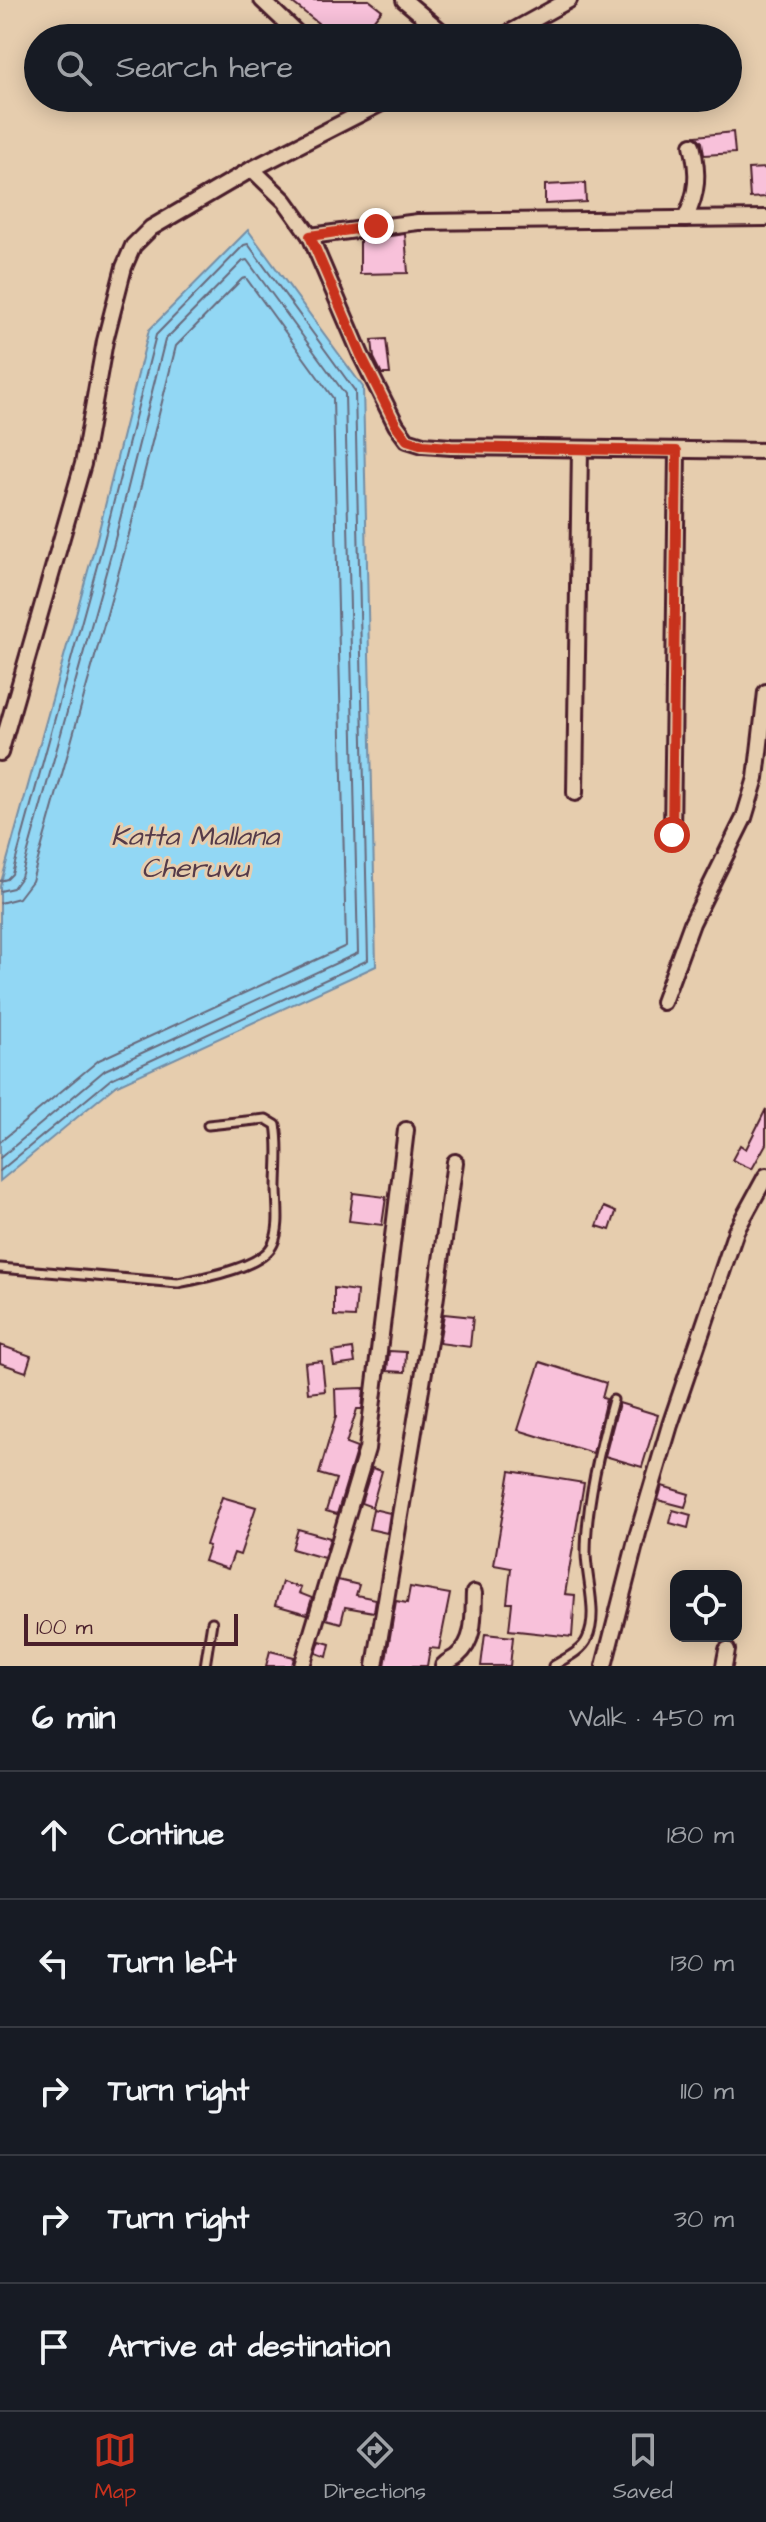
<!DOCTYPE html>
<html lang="en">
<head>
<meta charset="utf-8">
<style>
	body { margin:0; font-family:"Architects Daughter",sans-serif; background:#242831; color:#f1f3f6 }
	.controls { position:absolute; right:24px; bottom:24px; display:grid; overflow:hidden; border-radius:16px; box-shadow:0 4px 20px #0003 }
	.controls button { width:72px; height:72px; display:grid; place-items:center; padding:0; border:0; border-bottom:2px solid #363941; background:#171b24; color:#f1f3f6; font:40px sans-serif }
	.scale { position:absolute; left:24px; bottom:20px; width:214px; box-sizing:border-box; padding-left:8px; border:4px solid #4a1f2b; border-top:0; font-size:22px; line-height:28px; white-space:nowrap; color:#4a1f2b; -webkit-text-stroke:6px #e6cdae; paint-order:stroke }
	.stop { position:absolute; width:24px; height:24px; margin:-18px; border:6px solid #c8321e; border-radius:50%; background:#fff }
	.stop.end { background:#c8321e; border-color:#fff; box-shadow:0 2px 8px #0008 }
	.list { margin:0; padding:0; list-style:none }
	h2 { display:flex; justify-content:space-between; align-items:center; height:104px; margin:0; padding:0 32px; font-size:34px }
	h2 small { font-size:26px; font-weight:400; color:#9ea1a6 }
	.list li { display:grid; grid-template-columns:52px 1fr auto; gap:24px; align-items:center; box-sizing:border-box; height:128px; padding:0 32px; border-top:2px solid #363941 }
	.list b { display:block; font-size:30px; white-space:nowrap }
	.list em { font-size:26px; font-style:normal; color:#9ea1a6 }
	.icon { flex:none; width:44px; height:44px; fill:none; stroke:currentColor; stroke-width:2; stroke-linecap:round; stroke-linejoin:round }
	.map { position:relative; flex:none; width:766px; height:1666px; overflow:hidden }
	.search { position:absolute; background:#171b24; box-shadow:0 4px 20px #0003; left:24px; right:24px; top:24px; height:88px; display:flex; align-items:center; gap:20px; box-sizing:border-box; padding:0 28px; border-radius:44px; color:#9ea1a6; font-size:30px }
	.sheet { height:744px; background:#171b24 }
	nav { display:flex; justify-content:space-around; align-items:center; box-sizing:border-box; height:112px; border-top:2px solid #363941; background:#171b24; font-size:22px; color:#9ea1a6 }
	nav a { display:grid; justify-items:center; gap:4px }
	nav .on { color:#c8321e }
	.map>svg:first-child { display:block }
	.water { fill:#92d7f4; stroke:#758da4; stroke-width:2 }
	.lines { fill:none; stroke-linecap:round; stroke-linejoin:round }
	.shore { stroke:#67697b; stroke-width:2 }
	.building { fill:#f8c1da; stroke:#4a1f2b; stroke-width:2 }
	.service-casing { stroke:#4a1f2b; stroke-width:13 }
	.minor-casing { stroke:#4a1f2b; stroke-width:20 }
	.service { stroke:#e6cdae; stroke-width:7 }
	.minor { stroke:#e6cdae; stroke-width:14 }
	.route { stroke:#c8321e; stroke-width:10 }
	.labels { text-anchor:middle; stroke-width:6; stroke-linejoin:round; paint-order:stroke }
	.water-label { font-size:28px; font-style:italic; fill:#553b49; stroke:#e6cdae }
</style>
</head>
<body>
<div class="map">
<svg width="766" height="1666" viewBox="0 0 766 1666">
	<rect width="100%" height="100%" fill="#e6cdae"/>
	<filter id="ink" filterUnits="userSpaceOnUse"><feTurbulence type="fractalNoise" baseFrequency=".0125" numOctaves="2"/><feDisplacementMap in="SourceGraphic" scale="16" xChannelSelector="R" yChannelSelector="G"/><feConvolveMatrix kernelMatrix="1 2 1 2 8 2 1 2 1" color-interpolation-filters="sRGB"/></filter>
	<g filter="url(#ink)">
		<polygon class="water" points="248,230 363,387 376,966 115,1086 0,1181 0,886 96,542 149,330"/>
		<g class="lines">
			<g class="shore">
				<polyline points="0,881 7,879 12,874 103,544 156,335 244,245 248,244 355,391 368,960 111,1079 0,1171"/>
				<polyline points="0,891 13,888 21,877 113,547 165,340 243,261 247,260 345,394 358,953 105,1070 0,1158"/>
				<polyline points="0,903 19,898 32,881 125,550 176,346 242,279 246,278 333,398 346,946 99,1060 0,1142"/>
			</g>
		</g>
		<g class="building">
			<polygon points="289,0 369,0 382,10 369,26 366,23 353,38 332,38 316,25 318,23"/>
			<polygon points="733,132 735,153 704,155 702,142 696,136"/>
			<polygon points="766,168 766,197 750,198 748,169"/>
			<polygon points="585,183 586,202 545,204 545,185"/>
			<polygon points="405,234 408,273 360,274 360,240"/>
			<polygon points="386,339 390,374 382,374 374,358 372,340"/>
			<polygon points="766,1109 766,1144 752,1169 732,1160 740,1145 746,1149"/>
			<polygon points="353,1193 386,1197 382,1225 349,1221"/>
			<polygon points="604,1207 616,1212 610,1230 597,1226"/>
			<polygon points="334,1288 357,1291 355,1317 334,1316"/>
			<polygon points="444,1314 473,1317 470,1347 439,1343"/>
			<polygon points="0,1345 31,1356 26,1372 0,1363"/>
			<polygon points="353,1349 355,1363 334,1366 332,1352"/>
			<polygon points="389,1351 406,1352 405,1372 387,1371"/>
			<polygon points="322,1361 325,1391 308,1393 305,1363"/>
			<polygon points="540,1362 606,1383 602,1398 606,1399 593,1453 518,1430"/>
			<polygon points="364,1388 362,1409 357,1409 346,1444 357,1448 337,1514 326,1511 336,1479 319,1474 336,1416 335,1389"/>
			<polygon points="619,1403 658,1415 642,1467 605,1456"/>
			<polygon points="372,1468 382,1471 372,1507 361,1503"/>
			<polygon points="510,1471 584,1483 565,1594 575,1595 572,1637 509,1630 512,1603 507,1603 511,1568 494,1565"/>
			<polygon points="662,1486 689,1494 685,1507 658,1500"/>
			<polygon points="222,1497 256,1507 240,1555 234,1553 228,1569 204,1561 209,1546 206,1545"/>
			<polygon points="373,1509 390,1513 387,1533 369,1529"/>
			<polygon points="673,1510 691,1515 688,1528 670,1523"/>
			<polygon points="298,1529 330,1538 324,1558 292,1549"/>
			<polygon points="338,1580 359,1585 356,1595 376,1599 374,1612 345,1607 341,1623 326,1619"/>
			<polygon points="282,1582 301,1588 299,1593 312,1598 307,1614 275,1605"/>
			<polygon points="410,1587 450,1594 439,1649 430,1648 427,1666 385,1666 396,1601 407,1603"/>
			<polygon points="485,1634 513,1637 510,1666 481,1666"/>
			<polygon points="320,1641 330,1644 327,1657 316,1653"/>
			<polygon points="270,1651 294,1657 292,1666 266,1666"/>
		</g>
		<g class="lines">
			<g class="service-casing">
				<g id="service">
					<path d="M0 1268 178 1283C202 1278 262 1268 273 1244 281 1227 277 1205 277 1188 277 1168 280 1145 276 1125L266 1119 208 1125"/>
					<polyline points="205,1666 212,1622"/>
					<path d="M553 1666C564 1659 582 1651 587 1639 599 1616 586 1577 586 1553 586 1505 600 1446 613 1400"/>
				</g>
			</g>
			<g class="minor-casing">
				<g id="minor">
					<polyline points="262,0 302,38"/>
					<polyline points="404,0 449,38"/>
					<polyline points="500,38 569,0"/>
					<polyline points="252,169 285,201 310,236 361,355 396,425 407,440 423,445 451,447 766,451"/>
					<path d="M685 219C698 193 699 174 692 145"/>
					<polyline points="310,236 418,222 766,218"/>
					<polyline points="0,753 83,464 105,341 124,267 133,246 151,228 252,169 391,98"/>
					<polyline points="575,793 580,449"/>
					<polyline points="672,835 677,451"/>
					<polyline points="663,1002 692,923 744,818 756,778 766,692"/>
					<polyline points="302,1666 367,1449 406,1130"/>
					<polyline points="375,1666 433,1317 455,1162"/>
					<path d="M443 1666C448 1660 453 1660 458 1655 476 1640 473 1613 474 1593"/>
					<polyline points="604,1666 638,1533 670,1425 736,1231 766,1176"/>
					<polyline points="724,1666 727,1650"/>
				</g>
			</g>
			<use href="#service" class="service"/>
			<use href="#minor" class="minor"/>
		</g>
	</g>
	<g class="lines" filter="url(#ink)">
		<polyline class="route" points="376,226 310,236 361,355 396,425 407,440 423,445 451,447 677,451 672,835"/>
	</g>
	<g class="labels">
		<g class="water-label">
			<text x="195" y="845">Katta Mallana<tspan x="195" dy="32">Cheruvu</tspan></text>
		</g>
	</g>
</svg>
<div class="controls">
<button><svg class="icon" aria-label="locate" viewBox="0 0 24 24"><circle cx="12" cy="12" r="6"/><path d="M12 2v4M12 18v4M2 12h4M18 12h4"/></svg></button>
</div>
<div class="scale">100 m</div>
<div class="stop" style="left:672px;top:835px"></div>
<div class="stop end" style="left:376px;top:226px"></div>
<div class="search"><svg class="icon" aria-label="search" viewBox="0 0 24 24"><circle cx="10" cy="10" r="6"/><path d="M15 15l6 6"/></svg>Search here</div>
</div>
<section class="sheet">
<h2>6 min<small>Walk · 450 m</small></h2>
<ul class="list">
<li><svg class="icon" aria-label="ahead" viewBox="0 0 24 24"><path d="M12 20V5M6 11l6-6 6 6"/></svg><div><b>Continue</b></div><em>180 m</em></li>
<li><svg class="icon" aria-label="left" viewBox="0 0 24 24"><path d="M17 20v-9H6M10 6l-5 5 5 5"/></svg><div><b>Turn left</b></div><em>130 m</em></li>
<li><svg class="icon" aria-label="right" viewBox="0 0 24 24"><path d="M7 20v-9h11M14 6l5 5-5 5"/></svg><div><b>Turn right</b></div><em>110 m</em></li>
<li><svg class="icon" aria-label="right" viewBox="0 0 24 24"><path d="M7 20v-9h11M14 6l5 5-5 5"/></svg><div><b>Turn right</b></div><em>30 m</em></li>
<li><svg class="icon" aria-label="arrive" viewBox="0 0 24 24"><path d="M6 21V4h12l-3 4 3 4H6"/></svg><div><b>Arrive at destination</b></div></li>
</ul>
</section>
<nav>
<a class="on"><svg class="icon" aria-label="map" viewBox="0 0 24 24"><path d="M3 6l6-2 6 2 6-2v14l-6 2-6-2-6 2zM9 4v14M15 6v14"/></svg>Map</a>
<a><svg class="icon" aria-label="directions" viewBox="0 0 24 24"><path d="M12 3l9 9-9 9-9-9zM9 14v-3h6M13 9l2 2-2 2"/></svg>Directions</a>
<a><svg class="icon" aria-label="saved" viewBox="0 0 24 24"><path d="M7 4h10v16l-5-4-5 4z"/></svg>Saved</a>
</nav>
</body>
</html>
